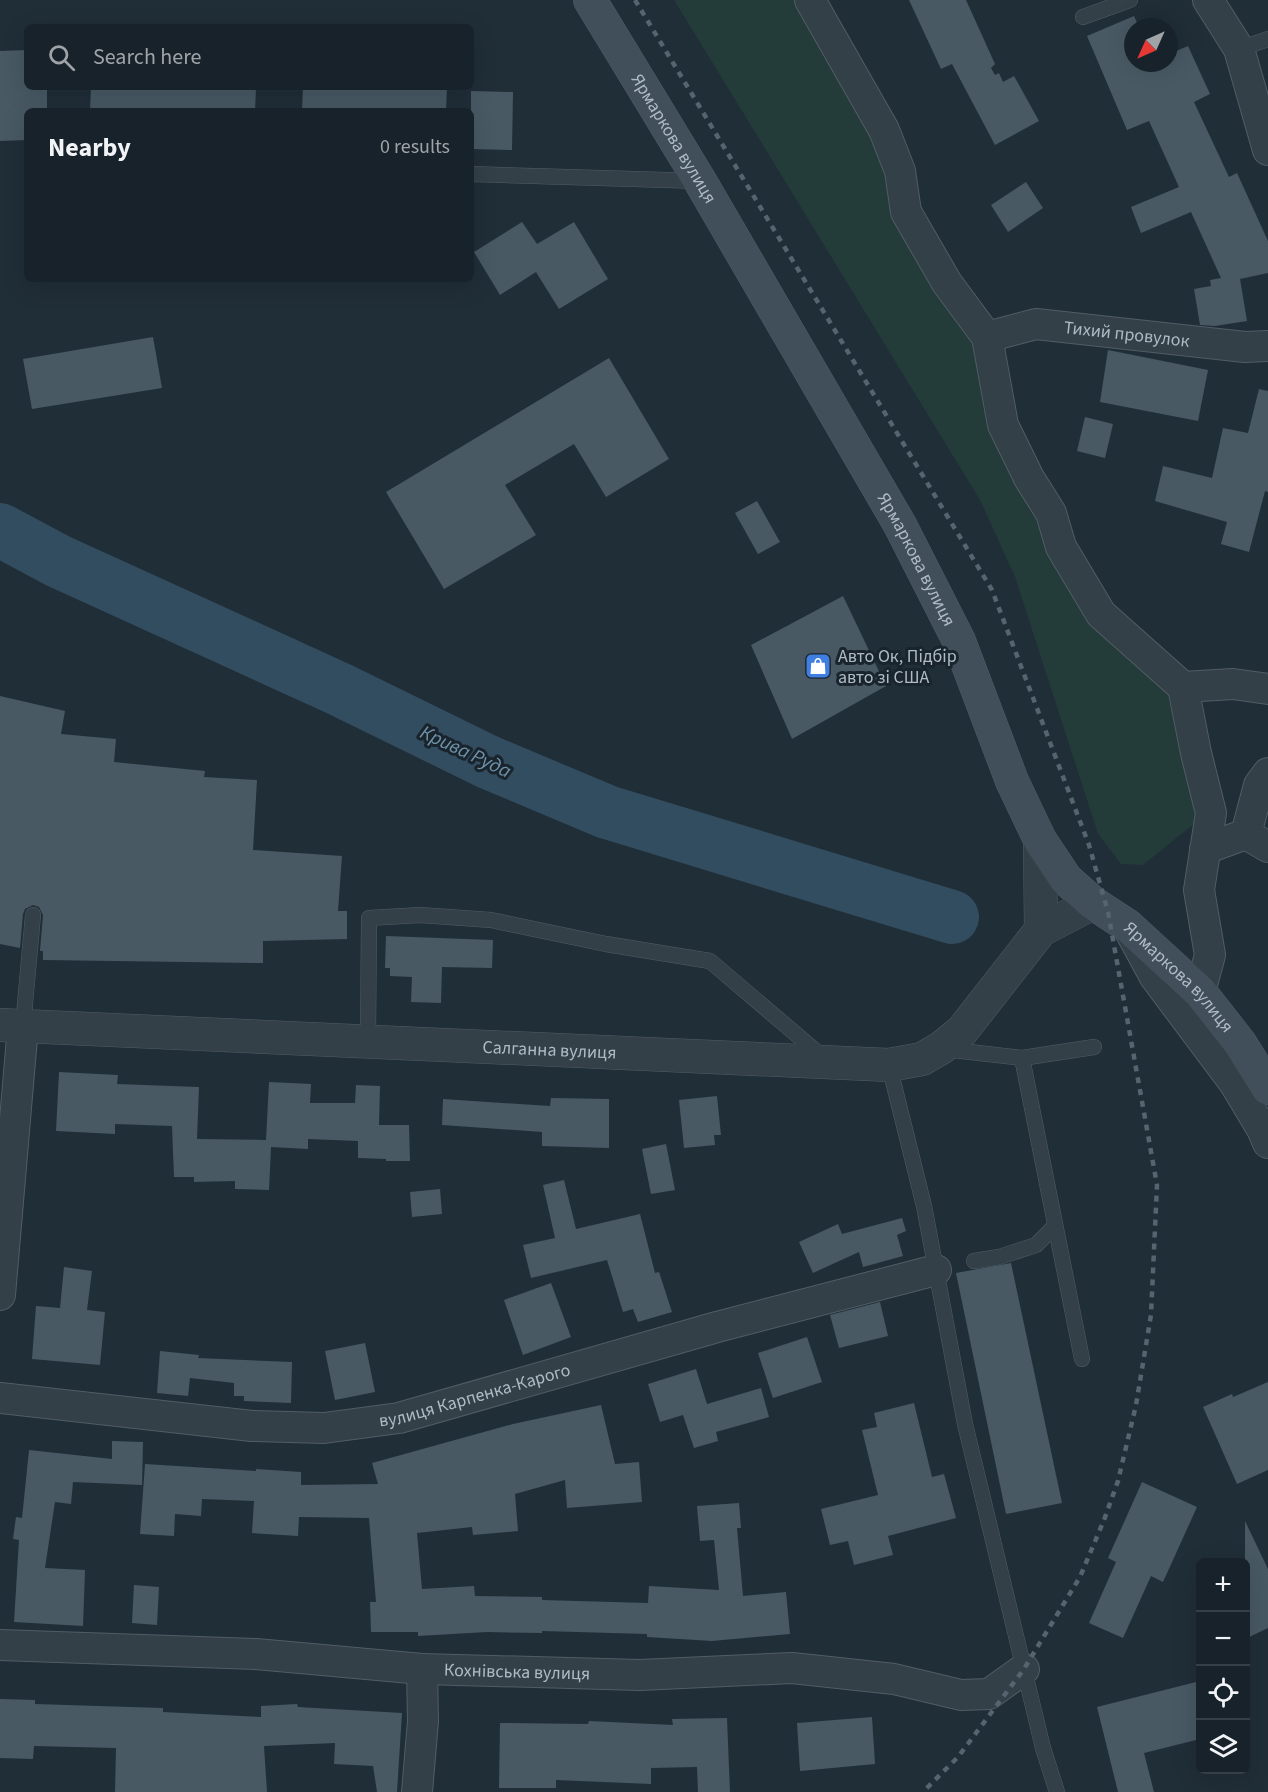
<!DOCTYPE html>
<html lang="en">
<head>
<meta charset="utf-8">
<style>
	body { margin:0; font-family:"Source Sans 3",sans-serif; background:#252f36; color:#f1f3f6 }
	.controls { position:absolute; right:18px; bottom:18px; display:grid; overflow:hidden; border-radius:9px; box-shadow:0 6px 24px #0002 }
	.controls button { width:54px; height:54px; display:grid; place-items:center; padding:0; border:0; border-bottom:2px solid #363f47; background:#18222a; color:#f1f3f6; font:30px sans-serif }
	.compass { position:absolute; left:1124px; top:18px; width:54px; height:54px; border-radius:50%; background:#18222a; box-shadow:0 6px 24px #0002; rotate:225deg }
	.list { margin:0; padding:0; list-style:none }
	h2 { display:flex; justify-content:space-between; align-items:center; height:78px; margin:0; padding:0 24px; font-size:26px }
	h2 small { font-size:20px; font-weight:400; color:#9fa4a8 }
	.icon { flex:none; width:33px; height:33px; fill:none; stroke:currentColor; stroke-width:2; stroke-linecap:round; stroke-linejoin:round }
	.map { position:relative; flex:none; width:1268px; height:1792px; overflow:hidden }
	.search { position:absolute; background:#18222a; box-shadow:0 6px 24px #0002; left:24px; top:24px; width:450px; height:66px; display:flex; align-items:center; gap:15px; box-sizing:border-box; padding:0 21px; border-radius:9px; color:#9fa4a8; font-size:22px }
	.panel { position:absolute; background:#18222a; box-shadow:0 6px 24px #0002; left:24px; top:108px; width:450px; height:174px; border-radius:9px }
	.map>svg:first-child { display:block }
	.green { fill:#233b39 }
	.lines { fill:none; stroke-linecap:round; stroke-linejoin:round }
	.river { stroke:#334d60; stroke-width:54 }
	.building { fill:#485964 }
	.service-casing { stroke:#515d66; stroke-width:16 }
	.minor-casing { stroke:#515d66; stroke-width:32 }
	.tertiary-casing { stroke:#515d66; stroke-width:34 }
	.secondary-casing { stroke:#515d66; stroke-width:34 }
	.service { stroke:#334048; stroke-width:15 }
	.minor { stroke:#334048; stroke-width:30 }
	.tertiary { stroke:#334048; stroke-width:33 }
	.secondary { stroke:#414f5b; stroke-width:33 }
	.rail { stroke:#55646f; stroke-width:4.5; stroke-dasharray:6 6; stroke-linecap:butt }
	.labels { text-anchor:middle; stroke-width:6; stroke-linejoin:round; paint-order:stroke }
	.street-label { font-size:18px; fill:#aebbc5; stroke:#19242d }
	.poi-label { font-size:18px; fill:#aebbc5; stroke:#19242d; text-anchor:start }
	.water-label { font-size:20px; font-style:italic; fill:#6e92aa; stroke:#19242d }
</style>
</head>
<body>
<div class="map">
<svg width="1268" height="1792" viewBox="0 0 1268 1792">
	<rect width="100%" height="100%" fill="#202e38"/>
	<polygon class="green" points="674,0 803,0 979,339 1058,555 1180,695 1205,815 1143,865 1121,864 1098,834 1015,577 980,500"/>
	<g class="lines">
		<polyline class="river" points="0,530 58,561 339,689 488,762 607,812 952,917"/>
	</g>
	<g class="building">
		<polygon points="909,0 966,0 995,64 991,68 995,75 999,73 1003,82 1014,76 1039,121 995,145 952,64 941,69"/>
		<polygon points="1134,16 1139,27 1133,27 1133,63 1169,63 1169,54 1188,46 1210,94 1194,102 1229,177 1237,173 1268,241 1268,273 1240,279 1247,321 1215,326 1200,325 1194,289 1211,286 1210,280 1221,278 1191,212 1141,233 1131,207 1179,187 1149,121 1127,130 1087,36"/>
		<polygon points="27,50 27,87 47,87 47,111 27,111 27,140 0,141 0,51"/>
		<polygon points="91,87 256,87 255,111 90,111"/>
		<polygon points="303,87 447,87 446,111 302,111"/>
		<polygon points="471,91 513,92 512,150 471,149"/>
		<polygon points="1026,182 1043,208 1008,232 991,205"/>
		<polygon points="522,222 537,244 574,222 608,279 559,309 536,272 500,295 474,252"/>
		<polygon points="153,337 162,388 32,409 23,359"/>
		<polygon points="1108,350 1208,370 1198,421 1100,402"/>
		<polygon points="609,358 669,459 606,497 574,444 505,485 536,535 444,589 386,492"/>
		<polygon points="1259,389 1268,391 1268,492 1265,491 1249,552 1221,544 1227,522 1155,501 1163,466 1212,478 1223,428 1248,433"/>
		<polygon points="1085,417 1113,424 1105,458 1077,451"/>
		<polygon points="757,501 780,542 758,554 735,513"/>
		<polygon points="843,596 886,686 792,739 751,645"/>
		<polygon points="0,696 65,711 61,734 116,739 114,762 205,771 204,777 257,780 253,850 342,856 338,911 347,911 347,939 263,941 263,963 43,960 43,951 40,951 43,915 39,907 33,905 25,909 23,914 20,948 0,944"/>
		<polygon points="386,936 493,940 492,968 442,967 441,1003 411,1002 412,977 390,976 390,968 385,968"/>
		<polygon points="59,1072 118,1075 117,1084 199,1087 197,1139 266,1140 269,1082 311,1084 310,1103 355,1103 356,1085 380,1086 379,1125 409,1125 410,1161 386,1161 386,1159 358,1158 358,1141 308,1139 308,1149 271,1147 269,1190 235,1189 235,1181 194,1182 194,1177 174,1177 172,1126 115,1124 115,1134 56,1131"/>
		<polygon points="717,1096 721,1135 714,1135 715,1145 684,1148 679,1100"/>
		<polygon points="551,1098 609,1099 609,1148 542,1146 542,1132 442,1125 443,1099 550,1106"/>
		<polygon points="666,1144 675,1190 651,1194 642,1149"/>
		<polygon points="564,1180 576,1229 640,1214 655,1273 659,1272 672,1312 638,1322 633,1309 623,1312 607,1260 531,1278 523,1245 555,1238 543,1185"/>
		<polygon points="440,1189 442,1214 412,1217 410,1192"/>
		<polygon points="902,1218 906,1231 897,1235 903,1256 863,1267 859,1252 813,1273 799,1242 838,1224 842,1234"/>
		<polygon points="1011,1263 1062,1503 1006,1514 956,1273"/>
		<polygon points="64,1267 92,1271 87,1310 105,1312 100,1365 32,1359 36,1306 60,1308"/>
		<polygon points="551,1283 571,1337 523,1355 504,1300"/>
		<polygon points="880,1302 888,1336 839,1348 830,1315"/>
		<polygon points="807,1337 822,1382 773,1398 758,1353"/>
		<polygon points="365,1343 375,1392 335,1400 325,1351"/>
		<polygon points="160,1351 199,1355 198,1358 292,1362 291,1403 244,1401 244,1396 234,1396 234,1383 190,1378 188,1396 157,1393"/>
		<polygon points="696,1369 707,1404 761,1388 769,1417 716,1432 718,1441 694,1448 683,1415 660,1422 648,1384"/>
		<polygon points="1268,1382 1268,1470 1237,1484 1203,1407 1232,1394 1233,1397"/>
		<polygon points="914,1403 932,1477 944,1474 956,1518 888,1536 893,1555 854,1565 848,1541 830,1545 821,1509 878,1495 862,1430 877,1427 874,1413"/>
		<polygon points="601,1405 615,1464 639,1462 642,1502 567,1508 565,1480 515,1494 518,1531 473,1535 472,1527 417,1533 422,1589 474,1586 475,1596 542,1597 542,1600 648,1603 649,1586 719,1590 714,1540 700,1541 697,1506 739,1503 741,1528 737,1528 743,1596 786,1592 790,1634 712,1641 647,1637 647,1634 542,1631 542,1633 487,1632 418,1636 418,1632 371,1632 370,1602 376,1602 369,1518 299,1517 298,1536 252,1533 254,1501 202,1499 201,1516 175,1514 174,1536 140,1534 145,1464 256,1471 256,1469 301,1472 301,1485 378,1484 372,1463 513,1424"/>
		<polygon points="112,1441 143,1442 142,1485 73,1482 71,1504 55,1502 45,1568 85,1570 83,1626 14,1622 19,1540 13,1539 16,1517 22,1518 29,1450 112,1459"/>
		<polygon points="1142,1482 1197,1507 1163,1582 1151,1576 1123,1638 1089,1623 1116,1562 1108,1558"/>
		<polygon points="1245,1521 1268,1569 1268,1628 1245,1639"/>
		<polygon points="134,1585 159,1587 157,1625 132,1623"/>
		<polygon points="1200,1681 1200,1739 1144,1753 1154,1792 1118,1792 1097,1707"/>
		<polygon points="0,1699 35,1700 35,1704 163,1708 163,1712 261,1717 261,1706 297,1704 298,1707 402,1713 397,1792 377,1792 373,1766 334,1764 335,1743 264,1746 267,1792 115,1792 116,1748 34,1746 33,1759 0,1758"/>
		<polygon points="872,1717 875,1764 800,1771 797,1723"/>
		<polygon points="727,1718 730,1792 698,1792 697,1767 651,1768 651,1784 556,1780 556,1788 499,1788 500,1723 588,1724 589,1721 673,1725 672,1719"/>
	</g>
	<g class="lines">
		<g class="service-casing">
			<g id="service">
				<polyline points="1083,17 1130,0"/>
				<polyline points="1239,49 1268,39"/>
				<polyline points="471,174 700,181"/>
				<polyline points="23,1026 33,915"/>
				<polyline points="368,1042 369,918 420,915 491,920 606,944 710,961 824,1058"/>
				<polyline points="944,1049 1022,1058 1094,1047"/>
				<polyline points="1022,1058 1082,1359"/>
				<polyline points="889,1065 924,1206 965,1424 1043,1748 1057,1792"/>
				<polyline points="974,1261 999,1257 1036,1245 1055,1226"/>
			</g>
		</g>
		<g class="minor-casing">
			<g id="minor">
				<polyline points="810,0 884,130 900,171 906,212 947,283 987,337 1003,425 1029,478 1051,513 1061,547 1101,614 1183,687 1233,684 1268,689"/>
				<polyline points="1208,0 1239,49 1268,150"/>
				<path id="s1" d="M987 337 1036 324 1245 347 1268 346"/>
				<polyline points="1183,687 1196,753 1211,813 1199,890 1210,955 1200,992"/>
				<polyline points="1246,834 1259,785 1268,773"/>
				<polyline points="1205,849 1246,834 1268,847"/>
				<polyline points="1130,931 1155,977 1235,1084 1262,1129 1268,1143"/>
				<polyline points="0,1295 23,1026"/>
				<path id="s2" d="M0 1398 252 1426 324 1428 399 1418 717 1327 936 1270"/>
				<path id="s3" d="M0 1645 256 1654 422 1669 640 1675 792 1668 894 1679 961 1695 989 1694 1024 1669"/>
				<polyline points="417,1792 423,1721 422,1669"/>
			</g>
		</g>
		<g class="tertiary-casing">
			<g id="tertiary">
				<polyline points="1040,840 1041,930"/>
				<path id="s4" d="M0 1025 889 1065 922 1059 941 1048 962 1031 1041 930 1093 903"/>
			</g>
		</g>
		<g class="secondary-casing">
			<g id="secondary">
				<path id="s5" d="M590 0 700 181 900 525 959 641 1012 781 1040 840 1066 879 1093 903 1128 926 1200 992 1240 1043 1268 1088"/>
			</g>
		</g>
		<use href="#service" class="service"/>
		<use href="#minor" class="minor"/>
		<use href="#tertiary" class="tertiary"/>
		<use href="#secondary" class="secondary"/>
		<polyline class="rail" points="635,0 992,590 1089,845 1108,912 1157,1185 1151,1315 1136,1405 1118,1481 1104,1520 1080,1577 1024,1669 958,1757 923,1792"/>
	</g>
	<defs>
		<g id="shop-square" transform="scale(1.35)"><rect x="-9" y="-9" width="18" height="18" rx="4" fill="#3f7fe0" stroke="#19242d"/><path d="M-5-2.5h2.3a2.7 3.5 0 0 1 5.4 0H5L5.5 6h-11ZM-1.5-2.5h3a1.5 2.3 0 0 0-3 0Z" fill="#fff"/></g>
	</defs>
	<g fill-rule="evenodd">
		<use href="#shop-square" x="818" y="666"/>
	</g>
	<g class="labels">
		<g class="street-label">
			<text dy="6" stroke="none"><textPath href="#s5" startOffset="162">Ярмаркова вулиця</textPath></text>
			<text dy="6" stroke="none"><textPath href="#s1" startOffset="142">Тихий провулок</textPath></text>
			<text dy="6" stroke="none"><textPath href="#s5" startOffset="648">Ярмаркова вулиця</textPath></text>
			<text dy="6" stroke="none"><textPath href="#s5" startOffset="1152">Ярмаркова вулиця</textPath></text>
			<text dy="6" stroke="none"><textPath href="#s4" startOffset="550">Салганна вулиця</textPath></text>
			<text dy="6" stroke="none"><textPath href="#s2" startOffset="480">вулиця Карпенка-Карого</textPath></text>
			<text dy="6" stroke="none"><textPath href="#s3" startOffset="518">Кохнівська вулиця</textPath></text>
		</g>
		<g class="poi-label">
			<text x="838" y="662">Авто Ок, Підбір<tspan x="838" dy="21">авто зі США</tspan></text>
		</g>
		<g class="water-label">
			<text transform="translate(466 751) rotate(25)" y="7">Крива Руда</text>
		</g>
	</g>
</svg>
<div class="controls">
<button>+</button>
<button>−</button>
<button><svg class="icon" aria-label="locate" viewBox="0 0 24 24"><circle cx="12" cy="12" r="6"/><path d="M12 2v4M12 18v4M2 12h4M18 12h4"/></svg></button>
<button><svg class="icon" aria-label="layers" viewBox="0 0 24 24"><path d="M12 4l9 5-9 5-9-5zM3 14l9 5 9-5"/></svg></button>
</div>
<svg class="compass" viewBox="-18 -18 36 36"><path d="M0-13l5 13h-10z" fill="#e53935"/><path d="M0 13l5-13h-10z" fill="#9fa4a8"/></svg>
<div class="search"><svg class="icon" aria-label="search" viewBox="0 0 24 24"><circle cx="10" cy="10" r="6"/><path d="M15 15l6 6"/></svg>Search here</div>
<section class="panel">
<h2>Nearby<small>0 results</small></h2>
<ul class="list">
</ul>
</section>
</div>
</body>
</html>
